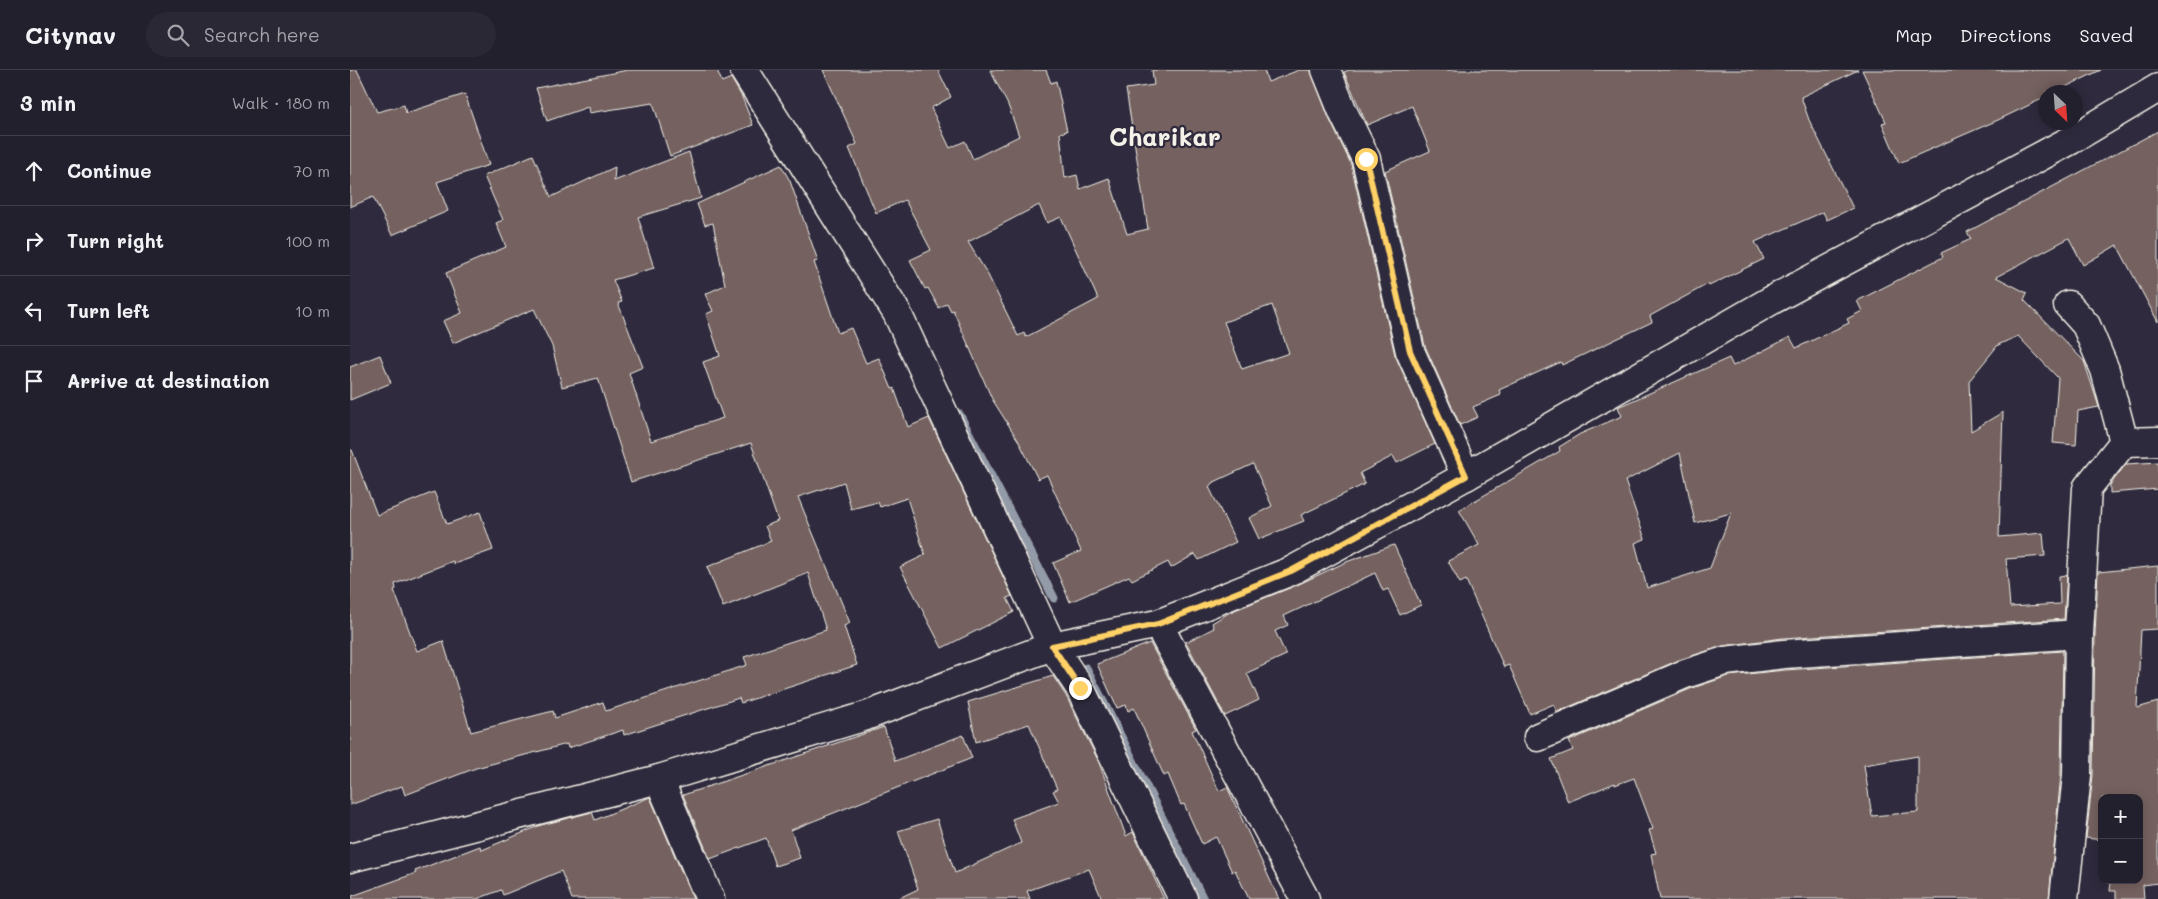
<!DOCTYPE html>
<html lang="en">
<head>
<meta charset="utf-8">
<style>
	body { margin:0; font-family:Mali,sans-serif; background:#2b2836; color:#f1f3f6 }
	.controls { position:absolute; right:15px; bottom:15px; display:grid; overflow:hidden; border-radius:10px; box-shadow:0 2px 12px #0003 }
	.controls button { width:45px; height:45px; display:grid; place-items:center; padding:0; border:0; border-bottom:1px solid #403e4a; background:#23202e; color:#f1f3f6; font:25px sans-serif }
	.compass { position:absolute; left:1688px; top:15px; width:45px; height:45px; border-radius:50%; background:#23202e; box-shadow:0 2px 12px #0003; rotate:155deg }
	.stop { position:absolute; width:15px; height:15px; margin:-11px; border:4px solid #ffd166; border-radius:50%; background:#fff }
	.stop.end { background:#ffd166; border-color:#fff; box-shadow:0 1px 5px #0008 }
	.list { margin:0; padding:0; list-style:none }
	h2 { display:flex; justify-content:space-between; align-items:center; height:65px; margin:0; padding:0 20px; font-size:21px }
	h2 small { font-size:16px; font-weight:400; color:#a3a3aa }
	.list li { display:grid; grid-template-columns:32px 1fr auto; gap:15px; align-items:center; box-sizing:border-box; height:70px; padding:0 20px; border-top:1px solid #403e4a }
	.list b { display:block; font-size:19px; white-space:nowrap }
	.list em { font-size:16px; font-style:normal; color:#a3a3aa }
	.icon { flex:none; width:28px; height:28px; fill:none; stroke:currentColor; stroke-width:2; stroke-linecap:round; stroke-linejoin:round }
	.map { position:relative; flex:none; width:1808px; height:829px; overflow:hidden }
	header { display:flex; align-items:center; gap:30px; box-sizing:border-box; height:70px; padding:0 25px; background:#23202e; border-bottom:1px solid #403e4a }
	header strong { font-size:24px }
	nav { display:flex; gap:28px; margin-inline-start:auto; font-size:18px }
	.search { width:350px; height:45px; background:#2b2836; display:flex; align-items:center; gap:12px; box-sizing:border-box; padding:0 18px; border-radius:28px; color:#a3a3aa; font-size:19px }
	main { display:flex }
	aside { flex:1; background:#23202e }
	.map>svg:first-child { display:block }
	.lines { fill:none; stroke-linecap:round; stroke-linejoin:round }
	.stream { stroke:#949ba8; stroke-width:9 }
	.building { fill:#746261; stroke:#f4f1e8; fill-rule:evenodd }
	.street-casing { stroke:#f4f1e8; stroke-width:31 }
	.secondary-casing { stroke:#f4f1e8; stroke-width:31 }
	.street { stroke:#2f2a3d; stroke-width:28 }
	.secondary { stroke:#2f2a3d; stroke-width:28 }
	.route { stroke:#ffd166; stroke-width:6 }
	.labels { text-anchor:middle; stroke-width:4.5; stroke-linejoin:round; paint-order:stroke }
	.town-label { font-size:25px; font-weight:bold; fill:#f4f1e8; stroke:#2f2a3d }
</style>
</head>
<body>
<header>
<strong>Citynav</strong>
<div class="search"><svg class="icon" aria-label="search" viewBox="0 0 24 24"><circle cx="10" cy="10" r="6"/><path d="M15 15l6 6"/></svg>Search here</div>
<nav><a>Map</a><a>Directions</a><a>Saved</a></nav>
</header>
<main>
<aside>
<h2>3 min<small>Walk · 180 m</small></h2>
<ul class="list">
<li><svg class="icon" aria-label="ahead" viewBox="0 0 24 24"><path d="M12 20V5M6 11l6-6 6 6"/></svg><div><b>Continue</b></div><em>70 m</em></li>
<li><svg class="icon" aria-label="right" viewBox="0 0 24 24"><path d="M7 20v-9h11M14 6l5 5-5 5"/></svg><div><b>Turn right</b></div><em>100 m</em></li>
<li><svg class="icon" aria-label="left" viewBox="0 0 24 24"><path d="M17 20v-9H6M10 6l-5 5 5 5"/></svg><div><b>Turn left</b></div><em>10 m</em></li>
<li><svg class="icon" aria-label="arrive" viewBox="0 0 24 24"><path d="M6 21V4h12l-3 4 3 4H6"/></svg><div><b>Arrive at destination</b></div></li>
</ul>
</aside>
<div class="map">
<svg width="1808" height="829" viewBox="0 0 1808 829">
	<rect width="100%" height="100%" fill="#2f2a3d"/>
	<filter id="ink" filterUnits="userSpaceOnUse"><feTurbulence type="fractalNoise" baseFrequency=".02" numOctaves="2"/><feDisplacementMap in="SourceGraphic" scale="10" xChannelSelector="R" yChannelSelector="G"/><feConvolveMatrix kernelMatrix="1 2 1 2 8 2 1 2 1" color-interpolation-filters="sRGB"/></filter>
	<g filter="url(#ink)">
		<g class="lines">
			<g class="stream">
				<polyline points="609,344 704,528"/>
				<polyline points="736,598 853,829"/>
			</g>
		</g>
		<g class="building">
			<polygon points="0,0 7,0 27,42 54,35 56,43 115,24 139,95 87,112 98,141 42,165 23,127 0,137"/>
			<polygon points="278,0 367,0 372,12 381,8 392,27 403,55 320,86 303,33 239,43 238,37 197,51 186,18"/>
			<path d="M473 0H588L601 27 581 38 600 78 615 71 623 89 669 66 658 35 640 0H696L701 13 706 11 717 61 710 63 715 108 727 105 730 119 759 108 777 164 798 159 776 19 804 15 802 0H914L918 12 949 0H961L979 48 1001 94 1045 285 1085 374 1047 393 1043 386 1010 403 1015 414 951 445 954 451 909 469 899 448 922 436 903 394 862 413 859 417 886 472 849 490 845 484 821 498 818 492 782 510 779 506 720 532 703 493 731 481 697 405 688 409 668 370 642 329 603 240 601 241 597 233 589 238 578 218 575 219 560 190 581 180 555 130 526 143 499 78 507 74ZM689 135 697 153 711 147 748 229 676 267 674 263 668 266 638 205 618 172ZM922 235 939 283 892 299 874 252Z"/>
			<polygon points="999,0 1508,0 1451,27 1459,50 1503,138 1477,150 1473,142 1405,172 1414,189 1359,216 1358,214 1300,246 1302,252 1212,295 1211,292 1149,320 1151,325 1123,337 1128,347 1110,355 1075,276 1035,101 1080,81 1062,36 1017,55 994,2"/>
			<polygon points="1512,0 1751,0 1705,22 1696,22 1696,27 1648,50 1549,93 1532,53 1536,52"/>
			<path d="M1808 61V252L1767 175 1733 195 1719 168 1646 207 1677 223 1674 230 1734 291 1749 337 1728 341 1726 375 1703 373 1708 308 1668 266 1648 275 1619 311 1621 361 1653 342 1649 467 1693 463 1695 486 1656 489 1660 537 1710 534 1709 506 1717 505 1714 549 1433 568 1373 576 1329 590 1207 642 1204 634 1180 644 1159 595 1154 597 1116 510 1110 513 1098 491 1129 475 1109 440 1210 381 1209 377 1230 364 1272 346 1268 337 1379 288 1383 296 1440 267 1446 278 1499 253 1497 249 1512 241 1507 231 1593 187 1591 183 1621 169 1617 162ZM1330 383 1345 453 1381 443 1360 498 1297 518 1285 473 1295 469 1275 411Z"/>
			<polygon points="339,82 351,128 288,147 304,198 263,210 272,232 268,233 293,297 279,303 301,371 373,348 353,292 370,286 356,244 363,241 355,224 375,215 363,153 355,155 347,134 431,95 440,111 468,191 464,192 488,263 501,258 516,293 529,288 542,319 544,318 558,357 579,348 662,526 657,528 664,542 592,578 550,497 575,485 557,428 530,437 528,432 501,439 494,412 448,427 500,553 494,556 507,595 391,633 389,628 274,665 273,660 218,678 217,674 126,698 55,725 52,716 0,735 0,380 2,380 27,445 84,422 97,454 130,442 143,480 104,494 103,491 45,514 46,519 44,520 67,581 93,571 121,662 203,641 205,648 253,632 256,641 397,595 394,587 476,560 458,503 373,537 357,497 421,471 415,456 428,451 401,373 281,412 248,308 212,317 202,276 184,239 103,273 93,251 112,243 96,203 156,177 146,153 153,150 134,106 183,85 201,127 265,97 264,111"/>
			<polygon points="30,285 41,313 0,330 0,297"/>
			<polygon points="1808,392 1808,419 1760,423 1760,415 1776,394"/>
			<polygon points="1044,475 1071,535 1050,545 1038,519 1033,521 1025,503 934,546 938,555 925,561 936,585 897,603 909,630 875,646 836,572 864,558 862,553 880,542 947,515 996,492"/>
			<polygon points="1808,496 1808,559 1791,560 1787,638 1808,632 1808,813 1793,815 1794,829 1766,829 1766,821 1760,821 1761,810 1789,810 1789,728 1752,728 1752,770 1736,768 1743,705 1745,565 1748,502"/>
			<polygon points="800,573 846,659 842,661 869,721 877,717 929,829 899,829 885,800 882,802 866,767 852,774 834,734 831,735 818,704 814,706 784,638 778,641 776,635 767,638 747,594"/>
			<path d="M1713 581 1711 704 1699 829H1310L1301 784 1306 783 1299 760 1303 759 1284 708 1265 715V713L1218 732 1201 689 1223 680 1219 671 1340 619 1378 606 1435 600ZM1568 686V742L1522 746 1514 695Z"/>
			<polygon points="703,606 716,626 748,690 776,766 783,762 814,829 752,829 739,799 677,821 680,829 547,829 568,819 548,761 587,749 605,803 671,773 662,749 709,732 703,721 707,719 679,654 626,672 618,632"/>
			<polygon points="534,657 545,691 613,665 622,688 441,760 450,788 425,796 416,768 360,789 333,725"/>
			<polygon points="300,727 343,829 222,829 211,801 153,825 151,820 127,829 3,829 2,826 66,803 65,801 130,776 132,780 191,755 242,742 245,750"/>
		</g>
		<g class="lines">
			<g class="street-casing">
				<g id="street">
					<polyline points="976,0 993,42 1016,89 1060,281 1116,406"/>
					<polyline points="1774,372 1808,371"/>
					<polyline points="808,554 955,829"/>
					<polyline points="1188,667 1335,604 1375,591 1434,584 1729,564"/>
					<polyline points="309,709 360,829"/>
					<polyline points="1714,829 1727,705 1729,564 1737,418 1774,372 1755,300 1736,255 1718,235"/>
				</g>
			</g>
			<g class="secondary-casing">
				<g id="secondary">
					<polyline points="394,0 547,243 702,576 730,618 833,829"/>
					<polyline points="0,788 309,709 516,646 702,576 808,554 941,501 1116,406 1422,230 1721,70 1808,18"/>
				</g>
			</g>
			<use href="#street" class="street"/>
			<use href="#secondary" class="secondary"/>
		</g>
	</g>
	<g class="lines" filter="url(#ink)">
		<polyline class="route" points="730,618 702,576 808,554 941,501 1116,406 1060,281 1016,89"/>
	</g>
	<g class="labels">
		<g class="town-label">
			<text x="815" y="76">Charikar</text>
		</g>
	</g>
</svg>
<div class="controls">
<button>+</button>
<button>−</button>
</div>
<svg class="compass" viewBox="-18 -18 36 36"><path d="M0-13l5 13h-10z" fill="#e53935"/><path d="M0 13l5-13h-10z" fill="#a3a3aa"/></svg>
<div class="stop" style="left:1016px;top:89px"></div>
<div class="stop end" style="left:730px;top:618px"></div>
</div>
</main>
</body>
</html>
